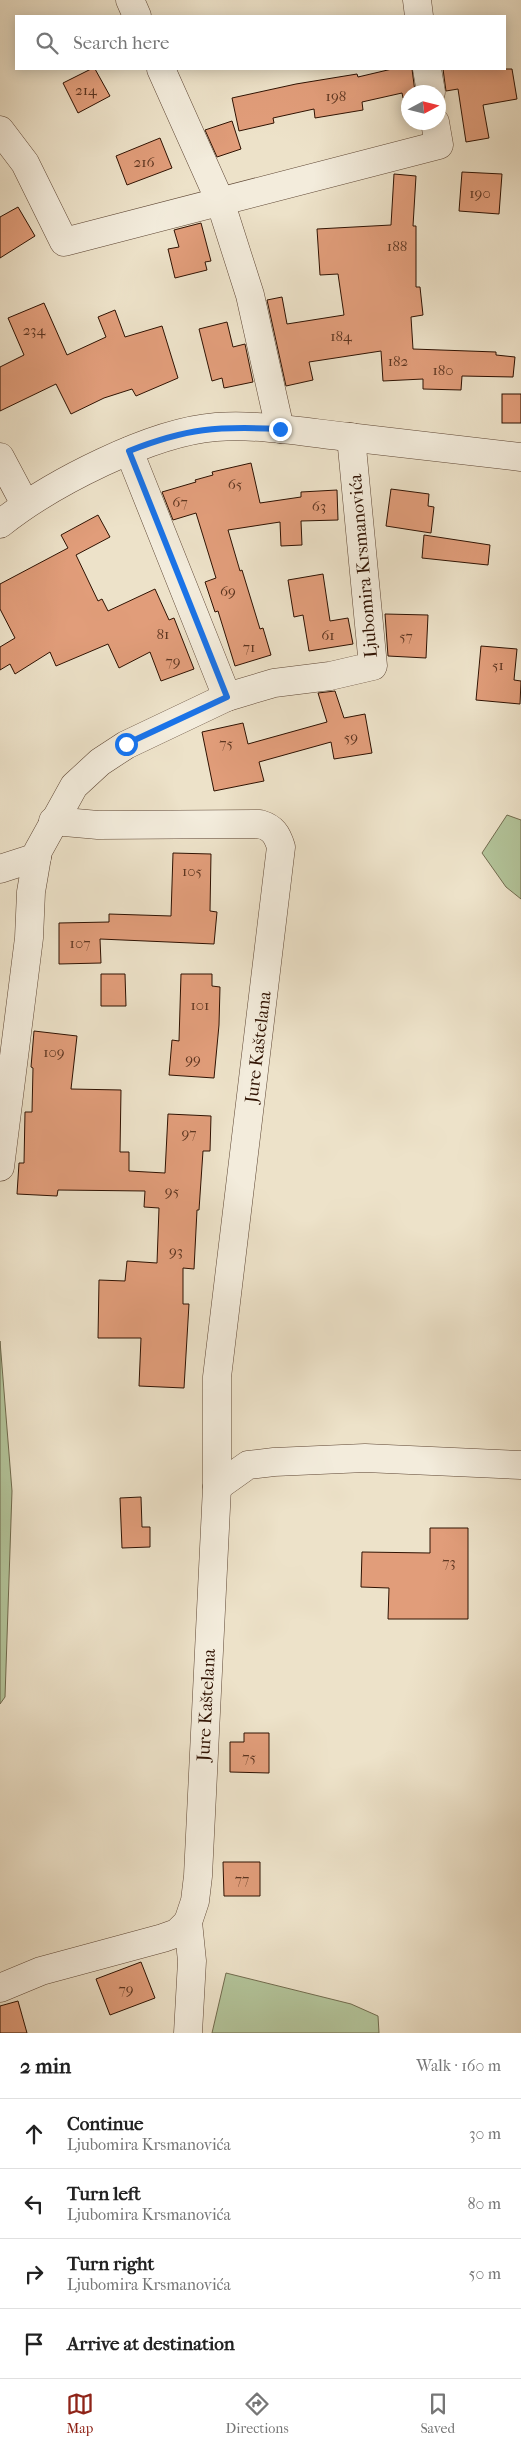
<!DOCTYPE html>
<html lang="en">
<head>
<meta charset="utf-8">
<style>
	body { margin:0; font-family:"IM FELL French Canon",serif; background:#f6f6f6; color:#222 }
	.compass { position:absolute; left:401px; top:85px; width:45px; height:45px; border-radius:50%; background:#fff; box-shadow:0 2px 12px #0003; rotate:83deg }
	.stop { position:absolute; width:15px; height:15px; margin:-11px; border:4px solid #1a73e8; border-radius:50%; background:#fff }
	.stop.end { background:#1a73e8; border-color:#fff; box-shadow:0 1px 5px #0008 }
	.list { margin:0; padding:0; list-style:none }
	h2 { display:flex; justify-content:space-between; align-items:center; height:65px; margin:0; padding:0 20px; font-size:21px }
	h2 small { font-size:16px; font-weight:400; color:#767676 }
	.list li { display:grid; grid-template-columns:32px 1fr auto; gap:15px; align-items:center; box-sizing:border-box; height:70px; padding:0 20px; border-top:1px solid #e0e0e0 }
	.list b { display:block; font-size:19px; white-space:nowrap }
	.list p { margin:0; font-size:16px; white-space:nowrap; color:#767676 }
	.list em { font-size:16px; font-style:normal; color:#767676 }
	.icon { flex:none; width:28px; height:28px; fill:none; stroke:currentColor; stroke-width:2; stroke-linecap:round; stroke-linejoin:round }
	.map { position:relative; flex:none; width:521px; height:2033px; overflow:hidden }
	.search { position:absolute; background:#fff; box-shadow:0 2px 12px #0003; left:15px; right:15px; top:15px; height:55px; display:flex; align-items:center; gap:12px; box-sizing:border-box; padding:0 18px; border-radius:0px; color:#767676; font-size:19px }
	.sheet { height:345px; background:#fff }
	nav { display:flex; justify-content:space-around; align-items:center; box-sizing:border-box; height:70px; border-top:1px solid #e0e0e0; background:#fff; font-size:14px; color:#767676 }
	nav a { display:grid; justify-items:center; gap:2px }
	nav .on { color:#8f2418 }
	.map>svg:first-child { display:block }
	.green { fill:#b3c49a; stroke:#716b4e }
	.building { fill:#e19d7a; stroke:#2f1202 }
	.lines { fill:none; stroke-linecap:round; stroke-linejoin:round }
	.minor-casing { stroke:#5e4634; stroke-width:29 }
	.minor { stroke:#f3ecdc; stroke-width:28 }
	.route { stroke:#1a73e8; stroke-width:6 }
	.labels { text-anchor:middle; stroke-width:4.5; stroke-linejoin:round; paint-order:stroke }
	.number-label { font-size:15px; fill:#5c3520 }
	.street-label { font-size:18px; fill:#2f1202; stroke:#f3ecdc }
</style>
</head>
<body>
<div class="map">
<svg width="521" height="2033" viewBox="0 0 521 2033">
	<rect width="100%" height="100%" fill="#ede2c9"/>
	<filter id="stains"><feTurbulence type="fractalNoise" baseFrequency=".004" numOctaves="4"/><feColorMatrix values="0 0 0 0 .2 0 0 0 0 .09 0 0 0 0 .02 0 0 0 .5 -.17"/></filter>
	<radialGradient id="worn" r=".72"><stop offset=".6" stop-color="#630" stop-opacity="0"/><stop offset="1" stop-color="#630" stop-opacity=".3"/></radialGradient>
	<g class="green">
		<polygon points="507,815 521,820 521,899 506,887 482,853"/>
		<polygon points="0,1341 12,1491 5,1697 0,1704"/>
		<polygon points="226,1973 351,2004 378,2016 379,2033 212,2033"/>
	</g>
	<g class="building">
		<polygon points="91,69 95,69 110,96 78,113 63,83"/>
		<polygon points="392,69 412,69 415,92 408,92 408,97 403,98 402,93 362,102 363,110 315,118 314,109 273,118 274,123 239,131 232,98 296,84 357,74 358,77"/>
		<polygon points="443,69 512,69 517,99 483,105 489,138 466,142 458,89 446,91"/>
		<polygon points="232,121 241,149 217,157 205,130"/>
		<polygon points="160,138 172,168 127,185 116,156"/>
		<polygon points="462,172 502,174 499,214 459,211"/>
		<polygon points="394,174 416,176 413,226 416,226 416,287 420,287 423,315 411,317 413,349 496,352 496,355 515,357 513,377 462,376 461,390 423,389 423,379 383,381 381,351 309,362 313,380 286,386 267,300 282,297 287,324 344,315 338,274 320,275 317,229 391,225"/>
		<polygon points="18,207 35,236 0,258 0,217"/>
		<polygon points="201,223 211,261 205,262 207,270 175,278 168,249 179,247 174,230"/>
		<polygon points="44,303 67,355 106,337 98,317 115,310 125,337 162,326 178,378 136,396 132,389 104,398 71,414 56,384 0,411 0,367 24,355 8,318"/>
		<polygon points="227,322 233,347 245,344 253,382 224,388 222,378 212,381 199,329"/>
		<rect x="502" y="394" width="19" height="29"/>
		<polygon points="251,463 260,503 301,497 301,492 337,490 338,520 301,521 302,545 281,546 280,522 228,530 240,571 242,570 260,629 263,628 271,655 235,666 218,611 215,612 205,582 216,578 196,513 173,520 162,492 196,482 195,480 213,475 212,472"/>
		<polygon points="391,489 429,494 428,506 434,507 431,533 386,526"/>
		<polygon points="98,515 110,537 76,555 98,601 102,599 108,611 155,589 169,620 174,618 194,669 161,681 150,652 119,668 108,644 56,666 50,652 15,674 10,664 0,670 0,647 15,638 0,609 0,584 68,548 61,535"/>
		<polygon points="424,535 490,545 488,565 422,558"/>
		<polygon points="323,574 330,621 348,618 353,644 309,651 303,615 294,617 288,580"/>
		<polygon points="385,614 428,615 426,658 388,656"/>
		<polygon points="481,646 517,649 514,680 521,681 520,704 476,700"/>
		<polygon points="335,691 344,718 365,714 372,753 334,759 331,742 259,762 264,781 214,791 202,732 243,723 248,744 327,722 318,693"/>
		<polygon points="173,853 211,854 210,911 217,912 214,944 100,939 101,963 59,964 59,923 109,922 109,914 171,916"/>
		<polygon points="101,974 125,974 126,1006 101,1006"/>
		<polygon points="181,974 212,974 212,986 220,987 219,1025 214,1078 169,1075 172,1040 179,1041"/>
		<polygon points="34,1031 77,1036 71,1089 121,1090 120,1152 129,1152 129,1171 165,1173 168,1114 211,1116 210,1151 203,1151 199,1210 197,1210 194,1269 183,1268 183,1304 189,1304 184,1388 139,1386 141,1338 98,1338 99,1280 125,1281 127,1261 157,1263 159,1208 144,1207 145,1191 58,1190 57,1196 17,1194 19,1163 24,1163 25,1112 32,1112 33,1068 31,1067"/>
		<polygon points="141,1497 142,1527 150,1527 150,1547 122,1548 120,1498"/>
		<polygon points="430,1528 468,1528 468,1619 388,1619 389,1588 361,1587 362,1552 430,1553"/>
		<polygon points="244,1733 269,1733 269,1773 230,1772 230,1742 244,1742"/>
		<polygon points="223,1862 260,1862 260,1896 224,1896"/>
		<polygon points="141,1962 155,1998 110,2015 96,1979"/>
		<polygon points="18,2001 27,2033 0,2033 0,2006"/>
	</g>
	<g class="lines">
		<g class="minor-casing">
			<g id="minor">
				<polyline points="130,0 137,16"/>
				<polyline points="417,0 419,16"/>
				<polyline points="161,69 220,201 250,295 280,429"/>
				<polyline points="427,69 431,92"/>
				<polyline points="0,130 25,163 64,242 439,145 435,122"/>
				<polyline points="0,457 25,504"/>
				<path d="M0 524C50 484 151 432 216 427 260 424 304 432 348 437 405 444 463 450 521 457"/>
				<polyline points="227,697 274,683 330,676 373,666 351,437"/>
				<path d="M53 821 98 825 260 824C273 828 277 834 281 847L217 1377V1487L198 1876 195 1901 188 1922 192 1961 188 2033"/>
				<polyline points="0,869 37,857"/>
				<polyline points="0,1167 29,938 31,892 38,851 74,786 100,762 126,745 227,697 129,451"/>
				<polyline points="217,1487 248,1465 274,1462 365,1458 521,1465"/>
				<polyline points="0,1988 41,1971 163,1938 177,1933 188,1922"/>
			</g>
		</g>
		<use href="#minor" class="minor"/>
	</g>
	<g class="lines">
		<path class="route" d="M126 744 227 697 129 451C187 428 218 426 280 429"/>
	</g>
	<g class="labels">
		<g class="number-label">
			<text x="86" y="95">214</text>
			<text x="336" y="101">198</text>
			<text x="144" y="167">216</text>
			<text x="480" y="198">190</text>
			<text x="397" y="251">188</text>
			<text x="34" y="335">234</text>
			<text x="341" y="341">184</text>
			<text x="398" y="366">182</text>
			<text x="443" y="375">180</text>
			<text x="235" y="489">65</text>
			<text x="180" y="507">67</text>
			<text x="319" y="511">63</text>
			<text x="228" y="596">69</text>
			<text x="163" y="639">81</text>
			<text x="328" y="640">61</text>
			<text x="406" y="641">57</text>
			<text x="249" y="652">71</text>
			<text x="173" y="666">79</text>
			<text x="498" y="670">51</text>
			<text x="351" y="742">59</text>
			<text x="226" y="748">75</text>
			<text x="192" y="876">105</text>
			<text x="80" y="948">107</text>
			<text x="200" y="1010">101</text>
			<text x="54" y="1057">109</text>
			<text x="193" y="1064">99</text>
			<text x="189" y="1138">97</text>
			<text x="172" y="1196">95</text>
			<text x="176" y="1256">93</text>
			<text x="449" y="1567">73</text>
			<text x="249" y="1762">75</text>
			<text x="242" y="1884">77</text>
			<text x="126" y="1994">79</text>
		</g>
		<g class="street-label">
			<text transform="translate(363 566) rotate(-95)" y="6">Ljubomira Krsmanovića</text>
			<text transform="translate(258 1047) rotate(-83)" y="6">Jure Kaštelana</text>
			<text transform="translate(206 1705) rotate(-87)" y="6">Jure Kaštelana</text>
		</g>
	</g>
	<rect width="100%" height="100%" filter="url(#stains)"/>
	<rect width="100%" height="100%" fill="url(#worn)"/>
</svg>
<svg class="compass" viewBox="-18 -18 36 36"><path d="M0-13l5 13h-10z" fill="#e53935"/><path d="M0 13l5-13h-10z" fill="#767676"/></svg>
<div class="stop" style="left:126px;top:744px"></div>
<div class="stop end" style="left:280px;top:429px"></div>
<div class="search"><svg class="icon" aria-label="search" viewBox="0 0 24 24"><circle cx="10" cy="10" r="6"/><path d="M15 15l6 6"/></svg>Search here</div>
</div>
<section class="sheet">
<h2>2 min<small>Walk · 160 m</small></h2>
<ul class="list">
<li><svg class="icon" aria-label="ahead" viewBox="0 0 24 24"><path d="M12 20V5M6 11l6-6 6 6"/></svg><div><b>Continue</b><p>Ljubomira Krsmanovića</p></div><em>30 m</em></li>
<li><svg class="icon" aria-label="left" viewBox="0 0 24 24"><path d="M17 20v-9H6M10 6l-5 5 5 5"/></svg><div><b>Turn left</b><p>Ljubomira Krsmanovića</p></div><em>80 m</em></li>
<li><svg class="icon" aria-label="right" viewBox="0 0 24 24"><path d="M7 20v-9h11M14 6l5 5-5 5"/></svg><div><b>Turn right</b><p>Ljubomira Krsmanovića</p></div><em>50 m</em></li>
<li><svg class="icon" aria-label="arrive" viewBox="0 0 24 24"><path d="M6 21V4h12l-3 4 3 4H6"/></svg><div><b>Arrive at destination</b></div></li>
</ul>
</section>
<nav>
<a class="on"><svg class="icon" aria-label="map" viewBox="0 0 24 24"><path d="M3 6l6-2 6 2 6-2v14l-6 2-6-2-6 2zM9 4v14M15 6v14"/></svg>Map</a>
<a><svg class="icon" aria-label="directions" viewBox="0 0 24 24"><path d="M12 3l9 9-9 9-9-9zM9 14v-3h6M13 9l2 2-2 2"/></svg>Directions</a>
<a><svg class="icon" aria-label="saved" viewBox="0 0 24 24"><path d="M7 4h10v16l-5-4-5 4z"/></svg>Saved</a>
</nav>
</body>
</html>
